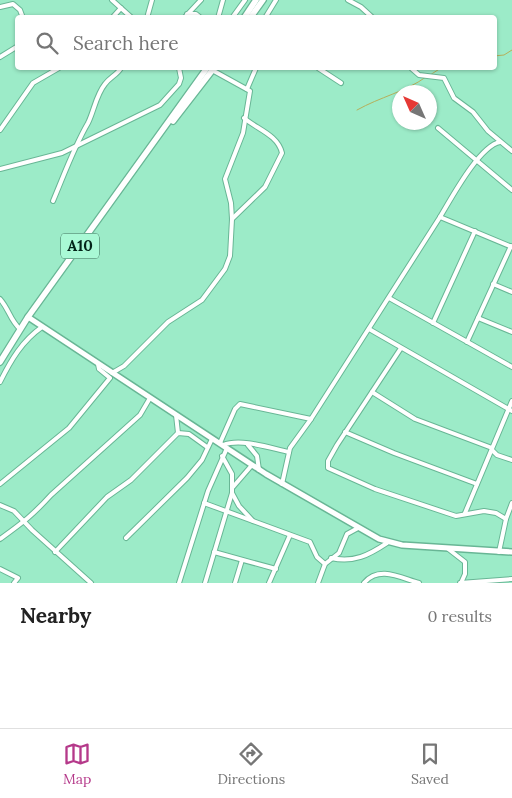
<!DOCTYPE html>
<html lang="en">
<head>
<meta charset="utf-8">
<style>
	body { margin:0; font-family:Lora,serif; background:#f6f6f6; color:#222 }
	.compass { position:absolute; left:392px; top:85px; width:45px; height:45px; border-radius:50%; background:#fff; box-shadow:0 1px 4px #0004; rotate:315deg }
	.list { margin:0; padding:0; list-style:none }
	h2 { display:flex; justify-content:space-between; align-items:center; height:65px; margin:0; padding:0 20px; font-size:21px }
	h2 small { font-size:16px; font-weight:400; color:#767676 }
	.icon { flex:none; width:28px; height:28px; fill:none; stroke:currentColor; stroke-width:2; stroke-linecap:round; stroke-linejoin:round }
	.map { position:relative; flex:none; width:512px; height:583px; overflow:hidden }
	.search { position:absolute; background:#fff; box-shadow:0 1px 4px #0004; left:15px; right:15px; top:15px; height:55px; display:flex; align-items:center; gap:12px; box-sizing:border-box; padding:0 18px; border-radius:5px; color:#767676; font-size:19px }
	.sheet { height:145px; background:#fff }
	nav { display:flex; justify-content:space-around; align-items:center; box-sizing:border-box; height:70px; border-top:1px solid #e0e0e0; background:#fff; font-size:14px; color:#767676 }
	nav a { display:grid; justify-items:center; gap:2px }
	nav .on { color:#b5398a }
	.map>svg:first-child { display:block }
	.lines { fill:none; stroke-linecap:round; stroke-linejoin:round }
	.stream { stroke:#b6af5a; stroke-width:1 }
	.street-casing { stroke:#68b695; stroke-width:6 }
	.secondary-casing { stroke:#68b695; stroke-width:8 }
	.primary-casing { stroke:#68b695; stroke-width:8 }
	.street { stroke:#fff; stroke-width:4 }
	.secondary { stroke:#fff; stroke-width:5 }
	.primary { stroke:#fff; stroke-width:5.5 }
	.labels { text-anchor:middle; stroke-width:4.5; stroke-linejoin:round; paint-order:stroke }
	.shield { fill:#a9f9d5; stroke:#346451; stroke-width:1 }
	.shield-label { font-size:15px; font-weight:bold; fill:#022418 }
</style>
</head>
<body>
<div class="map">
<svg width="512" height="583" viewBox="0 0 512 583">
	<rect width="100%" height="100%" fill="#9cebc8"/>
	<g class="lines">
		<g class="stream">
			<polyline points="494,56 504,55 512,50"/>
			<polyline points="430,75 441,68"/>
			<path d="M357 110C380 97 405 92 426 77"/>
		</g>
		<g class="street-casing">
			<g id="street">
				<polyline points="112,0 132,18"/>
				<polyline points="348,0 361,7 373,18"/>
				<polyline points="0,7 13,4 20,10 23,18"/>
				<polyline points="187,14 196,14 201,18"/>
				<polyline points="112,18 121,8"/>
				<polyline points="147,18 152,0"/>
				<polyline points="184,18 201,0"/>
				<polyline points="218,18 223,0"/>
				<polyline points="232,18 245,0"/>
				<polyline points="265,18 276,0"/>
				<polyline points="0,57 18,46"/>
				<polyline points="318,68 341,83"/>
				<polyline points="411,68 419,75 444,78 454,98 473,112 488,131 512,151"/>
				<polyline points="247,89 256,68"/>
				<polyline points="438,128 512,190"/>
				<polyline points="0,130 33,83 59,68"/>
				<polyline points="0,169 62,153 160,105 179,84 181,78 179,68"/>
				<path d="M53 201C64 175 74 147 88 123 94 111 96 95 105 84 110 77 117 75 121 68"/>
				<polyline points="440,217 512,247"/>
				<path d="M232 219 265 187 282 153C278 135 257 129 244 118"/>
				<polyline points="493,284 512,292"/>
				<polyline points="389,298 512,367"/>
				<path d="M0 299C9 309 10 320 20 329"/>
				<polyline points="478,318 512,332"/>
				<polyline points="433,323 475,231"/>
				<polyline points="369,329 512,411"/>
				<polyline points="467,342 511,246"/>
				<polyline points="401,348 337,445 328,461 328,468 375,489 456,516 484,511 496,513 506,519"/>
				<polyline points="112,373 124,366 168,322 202,300 225,269 230,256 232,219 231,203 225,179 243,133 250,91 212,70"/>
				<path d="M0 382C11 360 22 341 42 327"/>
				<polyline points="372,392 415,419 492,448"/>
				<polyline points="176,415 178,433"/>
				<path d="M311 419 440 217C451 199 479 146 500 142"/>
				<polyline points="345,432 394,453 477,484"/>
				<polyline points="220,443 235,409 240,404 311,419 290,448 282,484"/>
				<path d="M223 445C241 438 270 448 289 452"/>
				<polyline points="248,445 257,456 259,470"/>
				<polyline points="492,450 497,455 512,460"/>
				<polyline points="0,484 69,428 110,378 99,369 98,364"/>
				<polyline points="233,487 252,465"/>
				<polyline points="232,493 239,506 253,521"/>
				<polyline points="204,503 310,542 317,557 325,564"/>
				<polyline points="0,505 14,511 32,530 91,583"/>
				<polyline points="465,513 512,401"/>
				<polyline points="126,538 187,478 202,460 212,439"/>
				<path d="M0 539C22 523 32 516 51 495L140 415 150 398"/>
				<polyline points="447,548 465,562 465,574 461,583"/>
				<polyline points="55,552 107,497 131,480 178,433 189,434 207,447"/>
				<polyline points="214,552 276,569"/>
				<polyline points="499,552 506,519 512,503"/>
				<path d="M331 558C354 563 369 555 387 543"/>
				<polyline points="0,569 18,578 14,583"/>
				<polyline points="179,583 208,491 227,448"/>
				<polyline points="205,583 232,493 232,474 222,456"/>
				<polyline points="235,583 242,560"/>
				<polyline points="269,583 290,535"/>
				<polyline points="318,583 325,564 339,553 347,534 358,528"/>
				<path d="M364 583C379 565 401 578 419 583"/>
				<polyline points="460,583 512,579"/>
			</g>
		</g>
		<g class="secondary-casing">
			<polyline id="secondary" points="28,317 266,474 379,539 402,545 512,552"/>
		</g>
		<g class="primary-casing">
			<g id="primary">
				<polyline points="244,18 256,0"/>
				<polyline points="250,18 263,0"/>
				<polyline points="173,121 214,68"/>
				<polyline points="0,362 28,317 207,68"/>
			</g>
		</g>
		<use href="#street" class="street"/>
		<use href="#secondary" class="secondary"/>
		<use href="#primary" class="primary"/>
	</g>
	<g class="labels">
		<rect class="shield" x="61" y="233.5" width="38" height="25" rx="4"/>
		<g class="shield-label">
			<text x="80" y="251">A10</text>
		</g>
	</g>
</svg>
<svg class="compass" viewBox="-18 -18 36 36"><path d="M0-13l5 13h-10z" fill="#e53935"/><path d="M0 13l5-13h-10z" fill="#767676"/></svg>
<div class="search"><svg class="icon" aria-label="search" viewBox="0 0 24 24"><circle cx="10" cy="10" r="6"/><path d="M15 15l6 6"/></svg>Search here</div>
</div>
<section class="sheet">
<h2>Nearby<small>0 results</small></h2>
<ul class="list">
</ul>
</section>
<nav>
<a class="on"><svg class="icon" aria-label="map" viewBox="0 0 24 24"><path d="M3 6l6-2 6 2 6-2v14l-6 2-6-2-6 2zM9 4v14M15 6v14"/></svg>Map</a>
<a><svg class="icon" aria-label="directions" viewBox="0 0 24 24"><path d="M12 3l9 9-9 9-9-9zM9 14v-3h6M13 9l2 2-2 2"/></svg>Directions</a>
<a><svg class="icon" aria-label="saved" viewBox="0 0 24 24"><path d="M7 4h10v16l-5-4-5 4z"/></svg>Saved</a>
</nav>
</body>
</html>
